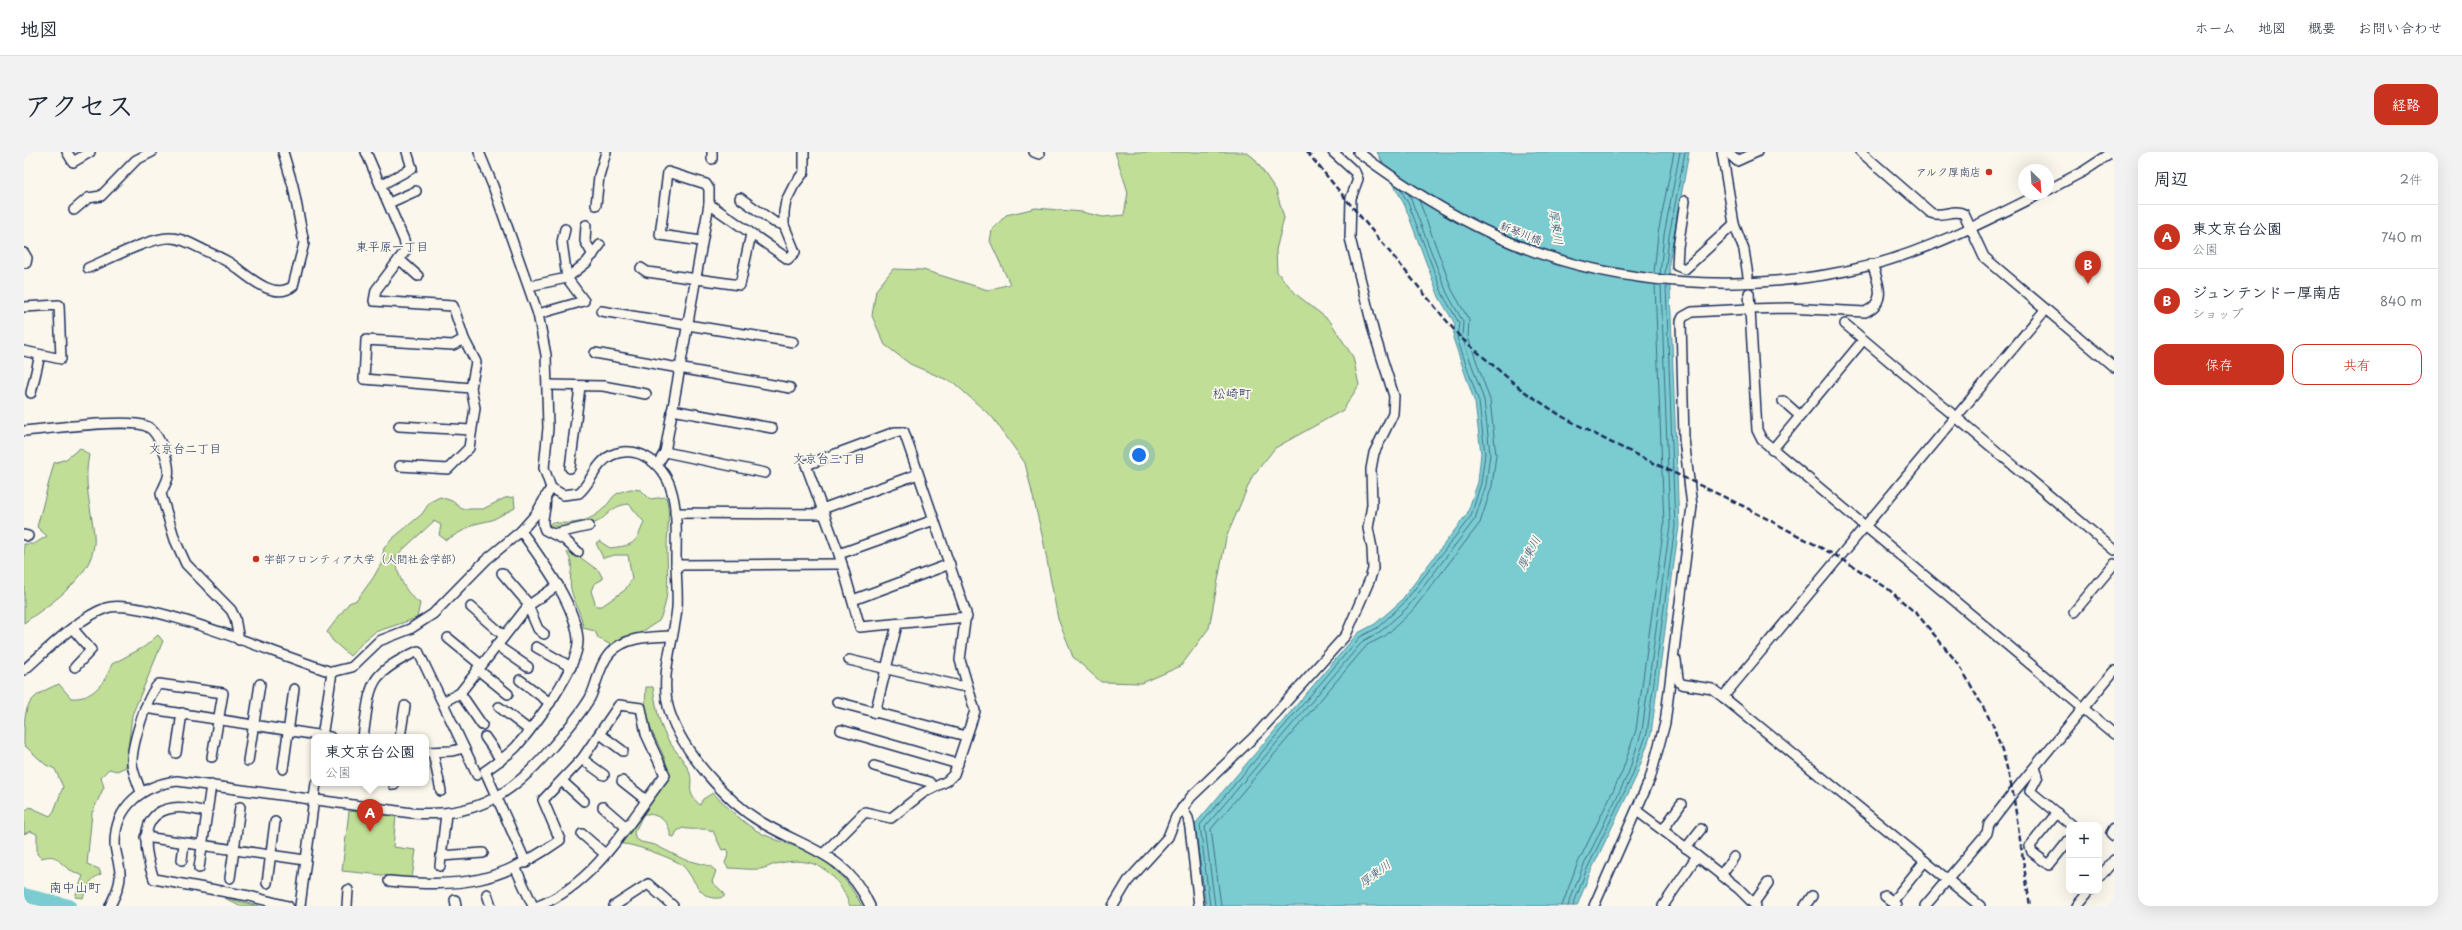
<!DOCTYPE html>
<html lang="ja">
<head>
<meta charset="utf-8">
<style>
	body { margin:0; font-family:"Playpen Sans","Klee One",sans-serif; background:#f2f2f3; color:#1f2937 }
	.controls { position:absolute; right:12px; bottom:12px; display:grid; overflow:hidden; border-radius:8px; box-shadow:0 4px 16px #0002 }
	.controls button { width:36px; height:36px; display:grid; place-items:center; padding:0; border:0; border-bottom:1px solid #e0e1e3; background:#fff; color:#1f2937; font:20px sans-serif }
	.compass { position:absolute; left:1994px; top:12px; width:36px; height:36px; border-radius:50%; background:#fff; box-shadow:0 4px 16px #0002; rotate:155deg }
	.you { position:absolute; left:1115px; top:303px; width:14px; height:14px; margin:-10px; border:3px solid #fff; border-radius:50%; background:#1a73e8; box-shadow:0 0 0 6px #1a73e833 }
	.badge { display:grid; place-items:center; width:26px; height:26px; border-radius:50%; background:#c8321e; color:#fff; font-size:13px; font-weight:700 }
	.pin { position:absolute; translate:-50% -33px; filter:drop-shadow(0 1px 2px #0008) }
	.pin::after { content:''; position:absolute; top:21px; width:14px; height:12px; background:inherit; clip-path:polygon(0 0,100% 0,50% 100%) }
	.popup { position:absolute; left:287px; top:582px; width:118px; height:52px; box-sizing:border-box; display:grid; place-content:center; border-radius:8px; background:#fff; filter:drop-shadow(0 1px 3px #0005); font-size:13px; white-space:nowrap; color:#747a83 }
	.popup b { font-size:15px; color:#1f2937 }
	.popup::after { content:''; position:absolute; left:50%; top:100%; margin-left:-8px; border:8px solid transparent; border-top-color:#fff }
	.list { margin:0; padding:0; list-style:none }
	h2 { display:flex; justify-content:space-between; align-items:center; height:52px; margin:0; padding:0 16px; font-size:17px }
	h2 small { font-size:13px; font-weight:400; color:#747a83 }
	.list li { display:grid; grid-template-columns:26px 1fr auto; gap:12px; align-items:center; box-sizing:border-box; height:64px; padding:0 16px; border-top:1px solid #e0e1e3 }
	.list b { display:block; font-size:15px; white-space:nowrap }
	.list p { margin:0; font-size:13px; white-space:nowrap; color:#747a83 }
	.list em { font-size:13px; font-style:normal; color:#747a83 }
	.actions { display:flex; gap:8px; padding:12px 16px }
	.actions a { flex:1; padding:9px 0; border:1px solid #c8321e; border-radius:12px; text-align:center; font-size:14px; color:#c8321e }
	.actions .main { background:#c8321e; color:#fff }
	.map { position:relative; flex:none; width:2090px; height:754px; overflow:hidden; border-radius:12px }
	header { display:flex; align-items:center; gap:24px; box-sizing:border-box; height:56px; padding:0 20px; background:#fff; border-bottom:1px solid #e0e1e3 }
	header strong { font-size:19px }
	nav { display:flex; gap:22px; margin-inline-start:auto; font-size:14px }
	.intro { display:flex; align-items:center; justify-content:space-between; box-sizing:border-box; height:96px; padding:0 24px }
	h1 { margin:0; font-size:28px }
	.button { padding:10px 18px; border-radius:12px; background:#c8321e; color:#fff; font-size:14px; font-weight:700 }
	main { display:flex; gap:24px; padding:0 24px }
	aside { flex:1; background:#fff; border-radius:12px; box-shadow:0 4px 16px #0002 }
	.map>svg:first-child { display:block }
	.green { fill:#c0de96; stroke:#6e867a }
	.water { fill:#7accd0; stroke:#548da2 }
	.lines { fill:none; stroke-linecap:round; stroke-linejoin:round }
	.shore { stroke:#416e8c; stroke-width:1 }
	.river { stroke:#7accd0; stroke-width:14 }
	.minor-casing { stroke:#1b2f5e; stroke-width:12 }
	.minor { stroke:#fbf7ec; stroke-width:9 }
	.rail { stroke:#1b2f5e; stroke-width:2.5; stroke-dasharray:6 3; stroke-linecap:butt }
	.poi-dot { fill:#c8321e; stroke:#fbf7ec; stroke-width:1.5 }
	.labels { text-anchor:middle; stroke-width:3.5; stroke-linejoin:round; paint-order:stroke }
	.poi-label { font-size:11px; fill:#1b2f5e; stroke:#fbf7ec; text-anchor:end }
	.street-label { font-size:11px; fill:#1b2f5e; stroke:#fbf7ec }
	.water-label { font-size:12px; font-style:italic; fill:#33567a; stroke:#fbf7ec }
	.neighbourhood-label { font-size:12px; fill:#1b2f5e; stroke:#fbf7ec }
	.quarter-label { font-size:13px; fill:#1b2f5e; stroke:#fbf7ec }
</style>
</head>
<body>
<header>
<strong>地図</strong>
<nav><a>ホーム</a><a>地図</a><a>概要</a><a>お問い合わせ</a></nav>
</header>
<div class="intro"><h1>アクセス</h1><a class="button">経路</a></div>
<main>
<div class="map">
<svg width="2090" height="754" viewBox="0 0 2090 754">
	<rect width="100%" height="100%" fill="#fbf7ec"/>
	<filter id="ink" filterUnits="userSpaceOnUse"><feTurbulence type="fractalNoise" baseFrequency=".025" numOctaves="2"/><feDisplacementMap in="SourceGraphic" scale="8" xChannelSelector="R" yChannelSelector="G"/><feConvolveMatrix kernelMatrix="1 2 1 2 8 2 1 2 1" color-interpolation-filters="sRGB"/></filter>
	<g filter="url(#ink)">
		<g class="green">
			<polygon points="1091,0 1222,0 1230,6 1252,38 1260,66 1252,98 1253,120 1273,143 1306,169 1329,205 1335,233 1319,258 1251,296 1228,325 1202,386 1185,476 1157,514 1118,531 1077,530 1049,505 1034,467 1019,387 1001,311 969,266 930,231 886,212 861,193 848,164 852,138 869,117 899,118 964,138 986,132 966,89 968,78 982,63 1012,56 1058,60 1079,65 1100,63 1104,40"/>
			<path d="M56 296 65 303C59 330 67 355 70 382 75 422 27 451 0 471V392H10L23 384 13 375 30 311 42 307Z"/>
			<path d="M607 337 617 338 626 347 642 345C647 362 643 377 643 395 643 420 647 445 635 469L616 481 587 493 574 486 571 479 559 476C558 462 550 451 547 437 544 422 552 415 543 401L546 398 575 419 579 427 570 432 567 439 572 454H578L601 438 608 427 604 403H591L579 406 572 391 575 389 586 396C610 393 611 393 620 370L605 352C584 354 584 367 568 372 558 375 535 376 525 373L528 370C545 373 564 371 578 358 591 346 585 342 607 337Z"/>
			<path d="M416 345 428 349 438 357H459L481 346 490 345 491 356 468 368 451 372 422 388 415 383 417 373 410 369 372 404C372 421 381 442 396 451L393 466 351 480 340 489 326 504 309 489 303 480 325 451 333 448 349 426 357 412 360 396 368 387 398 362 406 350Z"/>
			<path d="M134 483 139 489 108 563 102 615 93 619 85 617 77 625 80 635 68 661 63 712 75 717 77 722C66 726 63 736 59 746L51 745 59 724C53 721 47 719 42 715 31 707 34 702 17 706L13 702V682L6 679 0 682V660L6 655 26 664 30 659 39 635 31 617 22 613 0 593C0 555 0 546 35 532L47 546C68 548 81 531 88 512L120 495Z"/>
			<path d="M622 535H629C632 552 634 571 643 586 649 597 659 606 664 617 672 632 659 638 676 653L679 647 689 641C704 655 720 673 739 682 755 690 772 694 788 701 810 712 827 733 838 754H826C813 719 790 702 752 712 747 713 740 717 735 717 724 718 714 716 704 716L701 711 704 703 703 697 698 698 689 679C679 675 669 679 659 676L653 679 650 685 646 684C647 670 633 661 620 662 615 668 615 674 610 680L611 686 617 690 631 693 659 707 686 714 692 719 688 730 700 741V745C675 752 672 726 658 713 651 707 607 691 598 692L599 684 643 628C647 609 631 591 625 572 621 559 621 549 622 535Z"/>
			<polygon points="325,659 372,664 369,695 392,698 388,726 318,719"/>
			<polygon points="201,746 235,754 215,754"/>
		</g>
		<polygon class="water" points="1353,0 1665,0 1645,111 1655,374 1627,582 1612,625 1566,721 1553,754 1182,754 1171,672 1334,481 1351,472 1376,450 1443,362 1454,330 1457,301 1451,251 1429,186 1431,172 1415,145 1381,54"/>
		<g class="lines">
			<g class="shore">
				<polyline points="1630,121 1634,82 1650,0"/>
				<polyline points="1636,122 1640,83 1656,0"/>
				<polyline points="1641,122 1645,84 1661,0"/>
				<polyline points="1186,754 1176,673 1336,485 1353,476 1379,452 1447,364 1457,331 1461,302 1455,250 1433,186 1435,171 1419,143 1385,53 1376,36"/>
				<polyline points="1191,754 1181,675 1339,489 1357,479 1383,456 1451,367 1462,333 1466,302 1460,248 1438,185 1439,170 1423,141 1385,42"/>
				<polyline points="1197,754 1187,677 1343,493 1361,484 1388,459 1456,371 1468,334 1472,303 1466,248 1444,185 1445,168 1428,138 1395,48"/>
				<polyline points="1538,754 1552,715 1598,620 1612,578 1640,373 1631,132"/>
				<polyline points="1544,754 1558,717 1604,622 1618,579 1646,374 1637,133"/>
				<polyline points="1549,754 1562,719 1608,624 1623,581 1651,374 1642,133"/>
			</g>
			<polyline class="river" points="0,743 45,754"/>
			<g class="minor-casing">
				<g id="minor">
					<polyline points="43,0 49,10 66,0"/>
					<polyline points="342,0 380,88 382,98 352,138 350,149 429,154 440,187 429,193 342,188 340,227 447,236 451,256 445,296 424,317 376,314"/>
					<path d="M455 0 469 34 514 162 522 203 524 276 520 316 527 336 539 343 555 341C568 330 571 311 588 303 599 298 612 299 622 305 633 311 644 325 647 337 654 359 652 385 652 408 652 424 654 440 653 456 650 490 634 527 646 561 659 600 702 649 737 670 782 697 822 701 846 754"/>
					<polyline points="688,0 688,7"/>
					<polyline points="1010,0 1015,2"/>
					<path d="M1334 0C1377 32 1420 60 1468 82 1581 136 1727 144 1848 113 1907 97 1962 69 2016 42"/>
					<polyline points="1698,0 1710,72 1720,98 1724,124"/>
					<polyline points="1703,0 1713,9 1733,0"/>
					<path d="M1837 0 1907 61C1918 66 1930 56 1940 62L1960 105 2090 215"/>
					<polyline points="357,33 388,16 383,0"/>
					<polyline points="2024,38 2060,19 2089,0"/>
					<polyline points="716,46 750,70 760,73"/>
					<polyline points="1661,49 1654,95 1653,114 1661,117 1710,72"/>
					<polyline points="365,51 392,39"/>
					<polyline points="685,52 764,107 771,100 760,73 760,60 762,49 770,33 780,20 780,0"/>
					<polyline points="572,53 575,24 582,0"/>
					<polyline points="50,58 64,46 77,44 112,8 128,0"/>
					<polyline points="562,73 561,89 569,103"/>
					<polyline points="0,101 3,106 2,111"/>
					<polyline points="375,107 394,124"/>
					<path d="M64 116C83 108 129 84 147 86 159 86 173 95 184 100 191 103 199 107 206 111 222 122 249 150 269 134L280 91 269 34 259 0"/>
					<polyline points="617,116 623,120 716,133 727,82"/>
					<polyline points="505,134 543,126 538,90 541,77"/>
					<polyline points="1725,141 1733,278 1738,288 2090,582"/>
					<polyline points="0,155 35,153 37,207 0,199"/>
					<polyline points="577,159 769,190"/>
					<polyline points="514,162 560,149 543,126 562,111 576,93"/>
					<polyline points="1821,172 2090,398"/>
					<polyline points="440,187 452,210 447,236"/>
					<polyline points="571,201 766,236"/>
					<polyline points="524,233 579,234 622,242"/>
					<polyline points="7,241 16,203"/>
					<polyline points="1759,249 1776,264"/>
					<polyline points="648,258 748,276"/>
					<polyline points="375,274 447,278"/>
					<path d="M0 279C24 277 103 266 122 274 135 279 147 312 144 325 143 330 139 336 137 342L151 388 162 412 207 458 211 466 215 488"/>
					<polyline points="1748,298 1836,192"/>
					<polyline points="641,300 741,321"/>
					<polyline points="633,313 641,300 685,52 685,37 682,32 644,20 636,83 677,89"/>
					<polyline points="546,316 556,235"/>
					<path d="M521 345C524 358 515 366 521 378L541 388 554 400"/>
					<polyline points="798,357 894,322"/>
					<polyline points="651,361 799,362"/>
					<path d="M497 379C517 407 552 453 554 488 555 516 510 574 492 595 483 604 471 612 461 619L502 711"/>
					<polyline points="529,382 565,374"/>
					<polyline points="0,383 4,384"/>
					<polyline points="815,402 910,368"/>
					<polyline points="652,413 818,412"/>
					<polyline points="478,421 502,449 514,477 520,482"/>
					<polyline points="829,448 926,412"/>
					<polyline points="447,455 479,483"/>
					<polyline points="2050,460 2090,412"/>
					<polyline points="49,477 67,498 51,515"/>
					<polyline points="424,486 457,513"/>
					<polyline points="472,493 504,515"/>
					<polyline points="512,495 547,515"/>
					<polyline points="825,508 936,534 942,533"/>
					<polyline points="1652,508 1654,527 1657,532 1688,537 1699,545 1956,754"/>
					<polyline points="453,517 484,542"/>
					<path d="M0 518C23 498 54 466 82 456 118 444 263 507 308 520L328 515 355 489 386 477 409 462 462 408 497 379 512 362 527 336"/>
					<polyline points="496,528 526,551"/>
					<polyline points="436,541 458,573"/>
					<polyline points="1699,545 2021,158"/>
					<polyline points="419,550 436,541 504,454 534,433"/>
					<polyline points="813,550 942,584"/>
					<polyline points="475,555 505,578"/>
					<polyline points="121,556 306,585"/>
					<polyline points="851,561 872,477 871,472"/>
					<polyline points="817,578 934,612"/>
					<polyline points="576,582 599,599"/>
					<polyline points="298,585 308,520"/>
					<path d="M339 585C347 532 342 523 394 499L453 623"/>
					<polyline points="376,585 381,554"/>
					<polyline points="461,585 477,608"/>
					<polyline points="402,600 428,599 440,596"/>
					<polyline points="152,601 158,561"/>
					<polyline points="409,601 417,639"/>
					<polyline points="558,607 580,623"/>
					<polyline points="224,609 236,532"/>
					<polyline points="850,614 905,630 910,635"/>
					<polyline points="2011,616 2014,624 2006,639 2047,673"/>
					<polyline points="259,617 270,537"/>
					<polyline points="598,629 622,648"/>
					<polyline points="539,630 560,649"/>
					<polyline points="370,633 370,631"/>
					<path d="M117 640C114 631 108 619 108 610 108 593 123 542 135 532L199 541 188 605"/>
					<polyline points="579,655 602,675"/>
					<polyline points="1158,656 1164,666 1166,676 1175,754"/>
					<polyline points="1613,659 1673,704"/>
					<path d="M183 660C172 658 160 654 149 656 112 661 121 702 130 727L225 744 264 754"/>
					<polyline points="2033,661 2006,694 2008,700 2025,713 2045,688"/>
					<polyline points="2090,676 2087,681 2090,684"/>
					<polyline points="1639,678 1657,652"/>
					<polyline points="558,682 581,702"/>
					<polyline points="121,685 281,708"/>
					<polyline points="1662,696 1677,677"/>
					<polyline points="800,701 841,660 867,666 899,641 923,629 930,622 951,559 936,508 942,461 880,280 871,280 782,313 815,402 836,475 943,465"/>
					<polyline points="417,704 459,701"/>
					<polyline points="158,708 160,692"/>
					<polyline points="416,714 422,662"/>
					<polyline points="175,716 187,633"/>
					<polyline points="492,717 509,754"/>
					<polyline points="1697,723 1710,705"/>
					<polyline points="206,726 216,655"/>
					<polyline points="2075,726 2090,708"/>
					<path d="M365 729C437 736 476 731 536 688L519 648 558 607 595 553 617 556 622 582 641 623C605 670 571 732 514 754"/>
					<polyline points="243,731 251,670"/>
					<polyline points="463,742 467,754"/>
					<polyline points="1861,744 1872,753"/>
					<polyline points="431,748 432,754"/>
					<polyline points="1868,750 1901,709"/>
					<polyline points="1730,751 1744,731"/>
					<path d="M86 754C90 745 96 735 96 725 97 714 91 702 91 691 91 654 119 633 153 629L388 661C453 666 489 642 529 594 542 579 556 563 566 546 573 532 575 513 586 501 602 484 627 485 648 484"/>
					<polyline points="276,754 292,631"/>
					<polyline points="323,754 324,738"/>
					<polyline points="590,754 624,732 649,754"/>
					<polyline points="1089,754 1104,729 1144,685 1152,665 1167,645 1234,581 1322,483 1346,427 1349,417 1348,396 1344,376 1348,353 1347,317 1350,301 1369,262 1370,244 1350,181 1326,86 1327,46 1334,27 1331,20 1309,0"/>
					<path d="M1570 754 1626 627 1641 571 1668 354 1660 287 1657 169 1659 165 1668 160 1725 157 1764 156 1841 160C1864 150 1854 130 1848 112"/>
					<polyline points="1639,754 1673,704 1715,737 1732,754"/>
					<polyline points="1781,754 1788,744"/>
					<polyline points="1901,754 1963,681 1965,672 1989,641 2090,519"/>
					<polyline points="2053,754 2065,739"/>
				</g>
			</g>
			<use href="#minor" class="minor"/>
			<polyline class="rail" points="1283,0 1436,185 1498,238 1539,265 1586,290 1719,354 1818,407 1863,436 1894,463 1936,514 1969,573 1981,608 1989,641 2006,754"/>
		</g>
	</g>
	<g class="poi-dot">
		<circle cx="1965" cy="20" r="4"/>
		<circle cx="232" cy="407" r="4"/>
	</g>
	<g class="labels">
		<g class="poi-label">
			<text x="1957" y="24">アルク厚南店</text>
			<text x="240" y="411" text-anchor="start">宇部フロンティア大学（人間社会学部）</text>
		</g>
		<g class="street-label">
			<text transform="translate(1497 81) rotate(21)" y="4">新琴川橋</text>
		</g>
		<g class="water-label">
			<text transform="translate(1532 75) rotate(82)" y="4">厚東川</text>
			<text transform="translate(1505 401) rotate(-62)" y="4">厚東川</text>
			<text transform="translate(1351 722) rotate(-37)" y="4">厚東川</text>
		</g>
		<g class="neighbourhood-label">
			<text x="368" y="99">東平原一丁目</text>
			<text x="161" y="301">文京台二丁目</text>
			<text x="805" y="311">文京台三丁目</text>
		</g>
		<g class="quarter-label">
			<text x="1208" y="246">松崎町</text>
			<text x="51" y="740">南中山町</text>
		</g>
	</g>
</svg>
<div class="controls">
<button>+</button>
<button>−</button>
</div>
<svg class="compass" viewBox="-18 -18 36 36"><path d="M0-13l5 13h-10z" fill="#e53935"/><path d="M0 13l5-13h-10z" fill="#747a83"/></svg>
<div class="you"></div>
<div class="pin badge" style="left:346px;top:680px">A</div>
<div class="popup"><b>東文京台公園</b>公園</div>
<div class="pin badge" style="left:2064px;top:132px">B</div>
</div>
<aside>
<h2>周辺<small>2件</small></h2>
<ul class="list">
<li><span class="badge">A</span><div><b>東文京台公園</b><p>公園</p></div><em>740 m</em></li>
<li><span class="badge">B</span><div><b>ジュンテンドー厚南店</b><p>ショップ</p></div><em>840 m</em></li>
</ul>
<div class="actions"><a class="main">保存</a><a>共有</a></div>
</aside>
</main>
</body>
</html>
